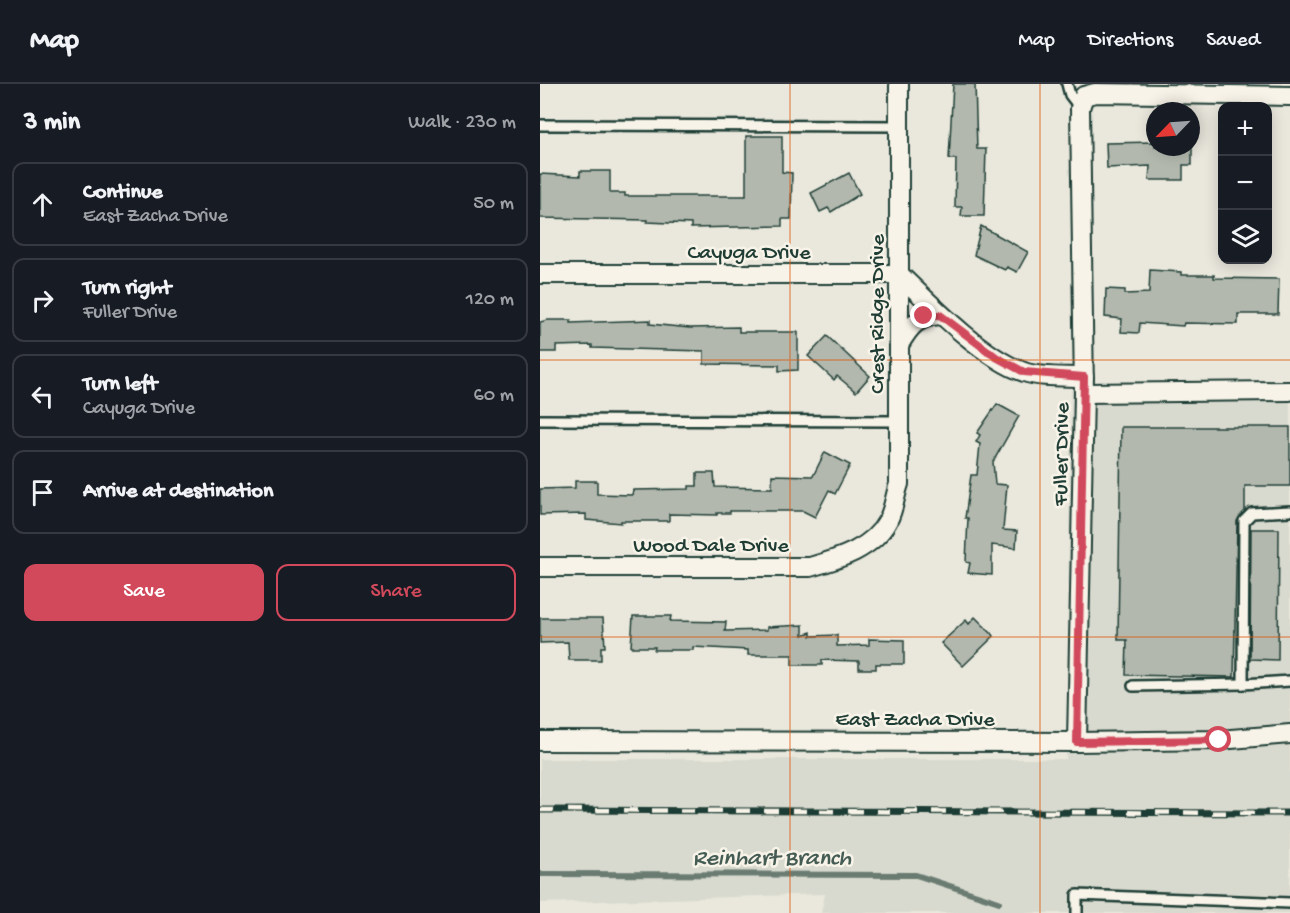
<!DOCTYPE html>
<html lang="en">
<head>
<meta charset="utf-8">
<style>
	body { margin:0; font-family:"Gochi Hand",sans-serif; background:#242831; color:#f1f3f6 }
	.controls { position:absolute; right:18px; top:18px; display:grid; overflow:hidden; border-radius:12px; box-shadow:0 3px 15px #0003 }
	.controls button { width:54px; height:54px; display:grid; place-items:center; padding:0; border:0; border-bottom:2px solid #363941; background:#171b24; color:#f1f3f6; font:30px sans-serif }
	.compass { position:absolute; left:606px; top:18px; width:54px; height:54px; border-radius:50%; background:#171b24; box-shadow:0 3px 15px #0003; rotate:245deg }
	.stop { position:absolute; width:18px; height:18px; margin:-14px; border:4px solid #d1495b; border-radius:50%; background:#fff }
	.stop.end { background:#d1495b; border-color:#fff; box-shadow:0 2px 6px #0008 }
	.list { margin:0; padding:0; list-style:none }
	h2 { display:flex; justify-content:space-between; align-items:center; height:78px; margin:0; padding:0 24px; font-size:26px }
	h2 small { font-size:20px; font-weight:400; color:#9ea1a6 }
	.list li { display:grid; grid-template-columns:39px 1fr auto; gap:18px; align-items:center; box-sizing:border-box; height:84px; margin:0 12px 12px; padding:0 12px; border:2px solid #363941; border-radius:12px }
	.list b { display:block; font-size:22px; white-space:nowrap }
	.list p { margin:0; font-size:20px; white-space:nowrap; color:#9ea1a6 }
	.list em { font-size:20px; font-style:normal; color:#9ea1a6 }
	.actions { display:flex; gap:12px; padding:18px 24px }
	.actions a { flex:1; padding:14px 0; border:2px solid #d1495b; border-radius:12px; text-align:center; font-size:21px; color:#d1495b }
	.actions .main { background:#d1495b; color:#fff }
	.icon { flex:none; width:33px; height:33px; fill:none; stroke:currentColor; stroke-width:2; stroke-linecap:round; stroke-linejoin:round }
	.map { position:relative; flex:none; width:750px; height:829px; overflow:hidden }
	header { display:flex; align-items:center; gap:36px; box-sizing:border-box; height:84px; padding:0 30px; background:#171b24; border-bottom:2px solid #363941 }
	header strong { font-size:28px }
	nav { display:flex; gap:33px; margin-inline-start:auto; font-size:21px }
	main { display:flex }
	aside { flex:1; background:#171b24 }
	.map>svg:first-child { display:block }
	.built { fill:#d9dacf }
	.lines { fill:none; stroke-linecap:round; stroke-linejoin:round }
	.stream { stroke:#6a7c72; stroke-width:6 }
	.building { fill:#b2b8ae; stroke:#1f3d34; stroke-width:1.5 }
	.service-casing { stroke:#1f3d34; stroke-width:14 }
	.minor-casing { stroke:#1f3d34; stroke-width:22 }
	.service { stroke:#f7f3e8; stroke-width:9 }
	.minor { stroke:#f7f3e8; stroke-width:18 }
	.rail-casing { stroke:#1f3d34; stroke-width:7 }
	.rail { stroke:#f7f3e8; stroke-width:4.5; stroke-dasharray:14; stroke-linecap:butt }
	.route { stroke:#d1495b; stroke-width:8 }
	.grid { fill:none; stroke:#de580e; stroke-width:1.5; stroke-opacity:0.55 }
	.labels { text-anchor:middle; stroke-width:5; stroke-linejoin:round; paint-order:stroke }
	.street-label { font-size:22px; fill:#1f3d34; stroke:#f7f3e8 }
	.water-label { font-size:24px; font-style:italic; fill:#445c53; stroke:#f7f3e8 }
</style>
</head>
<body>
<header>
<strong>Map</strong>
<nav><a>Map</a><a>Directions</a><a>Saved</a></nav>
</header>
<main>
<aside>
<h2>3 min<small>Walk · 230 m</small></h2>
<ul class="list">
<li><svg class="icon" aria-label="ahead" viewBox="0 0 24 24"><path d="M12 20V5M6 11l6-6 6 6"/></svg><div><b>Continue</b><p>East Zacha Drive</p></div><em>50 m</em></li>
<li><svg class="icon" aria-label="right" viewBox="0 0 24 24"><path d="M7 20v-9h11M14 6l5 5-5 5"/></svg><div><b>Turn right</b><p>Fuller Drive</p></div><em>120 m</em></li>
<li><svg class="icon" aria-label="left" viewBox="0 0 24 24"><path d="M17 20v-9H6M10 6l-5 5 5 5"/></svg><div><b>Turn left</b><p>Cayuga Drive</p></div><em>60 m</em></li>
<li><svg class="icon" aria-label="arrive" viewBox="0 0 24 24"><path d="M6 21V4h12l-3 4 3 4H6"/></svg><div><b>Arrive at destination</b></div></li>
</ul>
<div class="actions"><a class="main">Save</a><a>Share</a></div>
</aside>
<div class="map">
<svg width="750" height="829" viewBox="0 0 750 829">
	<rect width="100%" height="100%" fill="#eae8dd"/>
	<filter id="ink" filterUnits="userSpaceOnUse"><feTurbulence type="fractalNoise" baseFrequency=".0167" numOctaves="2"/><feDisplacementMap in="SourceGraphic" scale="12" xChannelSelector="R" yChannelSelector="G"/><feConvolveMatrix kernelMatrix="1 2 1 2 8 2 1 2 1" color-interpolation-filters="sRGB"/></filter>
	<g filter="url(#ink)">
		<polygon class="built" points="750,302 750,829 281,829 285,810 0,819 0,675 526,675 531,306"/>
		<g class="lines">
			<polyline class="stream" points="0,790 376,791 459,818"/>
		</g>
		<g class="building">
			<polygon points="413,0 435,0 437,65 446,65 444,132 421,132 422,123 415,123 416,75 409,75"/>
			<polygon points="206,52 242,52 242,88 252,89 251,135 242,135 242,142 151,144 151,140 107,138 107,136 0,134 0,90 40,92 40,87 70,87 70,109 85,109 85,112 206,112"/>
			<polygon points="615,58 615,63 652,63 652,81 643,81 643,96 609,96 610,82 567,84 566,59"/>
			<polygon points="309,89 320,110 291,128 288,124 280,128 271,109"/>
			<polygon points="441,142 488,168 477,188 467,183 465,186 434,171"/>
			<polygon points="610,186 641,188 641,191 674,191 674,194 739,195 738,230 698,230 698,240 644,239 643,242 600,239 599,249 581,248 582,235 565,233 566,205 585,206 585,210 609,209"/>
			<polygon points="8,236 31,236 31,239 110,236 110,240 150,244 199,243 199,248 258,248 258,286 239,287 239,281 164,280 164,267 52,264 52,261 16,262 16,268 0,268 0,238"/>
			<polygon points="287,252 330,292 316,308 297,292 294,296 268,272"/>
			<polygon points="457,320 479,332 453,378 455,400 467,401 463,446 477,447 476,464 452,461 452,491 428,489 430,479 426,478 428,434 425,434 431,391 437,391 440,360 436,358 440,351 437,349"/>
			<polygon points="581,343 750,343 750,402 705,402 705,427 697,437 694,593 586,591 587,556 578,556"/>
			<polygon points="285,368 310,381 295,410 289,406 275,433 263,427 190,427 190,429 177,429 177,431 129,430 129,437 81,437 81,439 46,436 46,430 0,431 0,405 35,404 35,397 57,397 57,410 92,411 93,406 149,405 149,402 157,402 157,389 174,389 175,403 232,404 232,391 273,392"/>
			<polygon points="711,445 739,445 738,576 710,575"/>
			<polygon points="93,532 131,532 130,537 186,538 185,547 227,546 227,543 263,541 263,551 271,548 271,552 297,551 297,562 329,561 329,555 364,556 364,580 336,580 336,585 319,585 319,577 282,576 282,581 252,581 252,571 208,571 208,566 153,563 153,566 114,566 115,563 91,563"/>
			<polygon points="435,533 454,552 423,582 401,559 426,536 429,540"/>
			<polygon points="0,534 63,534 65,563 61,563 61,576 29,576 28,558 0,559"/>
		</g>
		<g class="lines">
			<g class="service-casing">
				<g id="service">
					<polyline points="527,0 530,11 540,24"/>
					<polyline points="0,41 359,42"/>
					<polyline points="0,336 359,337"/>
					<polyline points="750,427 712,429 704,437 703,600 750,597"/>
					<polyline points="593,602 703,600"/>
					<polyline points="537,829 537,811 750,819"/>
				</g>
			</g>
			<g class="minor-casing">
				<g id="minor">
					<path d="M0 190H359C389 219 444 275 484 288 501 294 526 292 544 293"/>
					<path d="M359 261C370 242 377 233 400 231"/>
					<polyline points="544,309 750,307"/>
					<path d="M0 483H270C299 475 333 465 348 436 354 425 355 411 359 400V0"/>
					<polyline points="0,657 537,658 679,656 750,650"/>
					<polyline points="537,658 544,309 540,24 544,12 555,9 750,12"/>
				</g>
			</g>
			<use href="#service" class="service"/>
			<use href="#minor" class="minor"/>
			<g class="rail-casing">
				<polyline id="rail" points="0,726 750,729"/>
			</g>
			<use href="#rail" class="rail"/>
		</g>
	</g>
	<g class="lines" filter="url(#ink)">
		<polyline class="route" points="384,232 400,231 456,273 484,288 544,293 537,658 679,656"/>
	</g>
	<path class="grid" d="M250 0V829M500 0V829M0 276H750M0 553H750"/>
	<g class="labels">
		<g class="street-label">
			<text x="209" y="174">Cayuga Drive</text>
			<text transform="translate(335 230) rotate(-90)" y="8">Crest Ridge Drive</text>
			<text transform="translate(519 370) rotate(-89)" y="8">Fuller Drive</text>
			<text x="171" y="467">Wood Dale Drive</text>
			<text x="375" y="641">East Zacha Drive</text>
		</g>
		<g class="water-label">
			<text x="232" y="780">Reinhart Branch</text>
		</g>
	</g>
</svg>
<div class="controls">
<button>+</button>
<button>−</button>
<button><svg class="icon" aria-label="layers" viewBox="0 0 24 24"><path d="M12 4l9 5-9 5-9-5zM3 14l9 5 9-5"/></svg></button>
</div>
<svg class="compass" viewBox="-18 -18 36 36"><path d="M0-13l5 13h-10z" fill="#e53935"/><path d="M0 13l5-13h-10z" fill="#9ea1a6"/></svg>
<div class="stop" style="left:679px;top:656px"></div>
<div class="stop end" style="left:384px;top:232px"></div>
</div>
</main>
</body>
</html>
